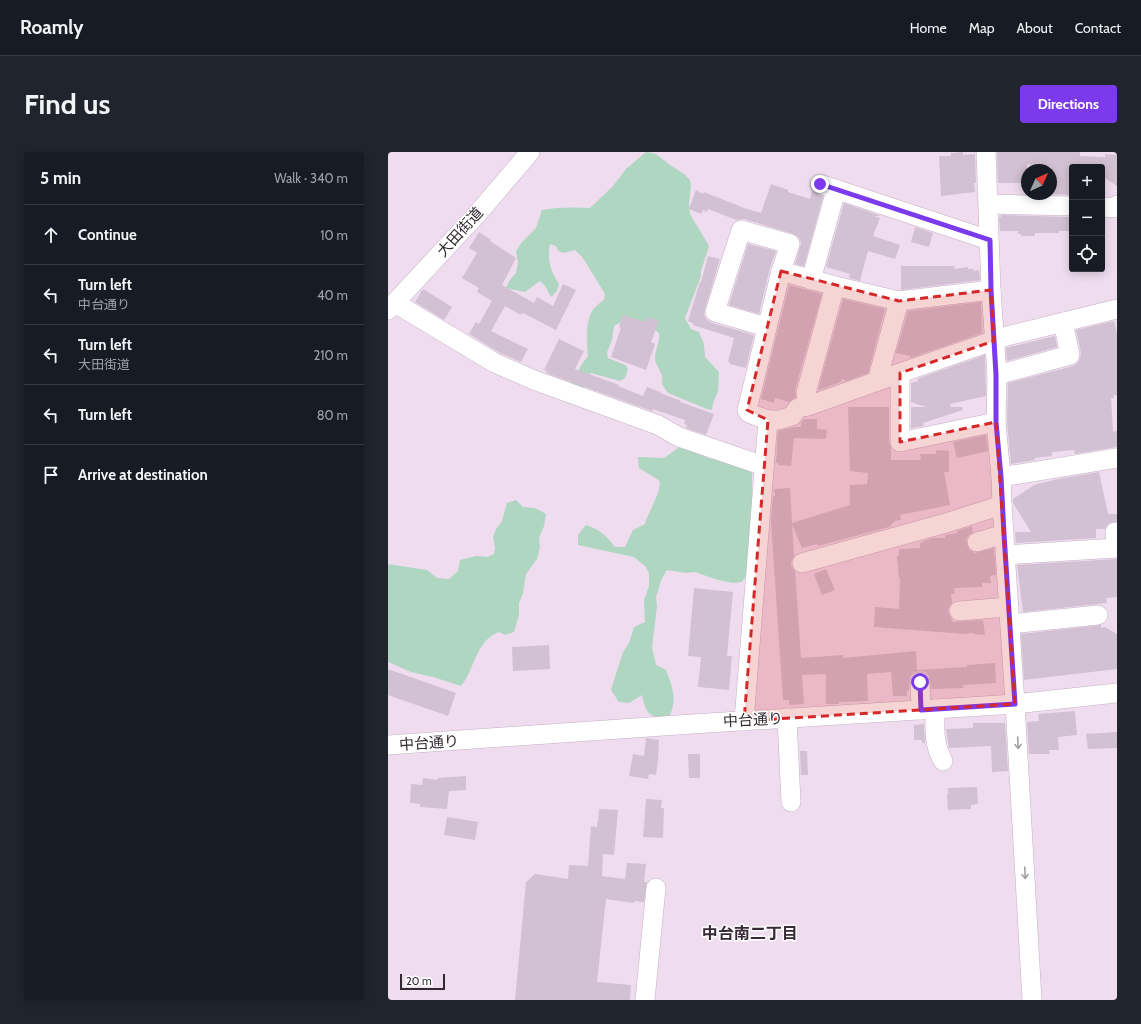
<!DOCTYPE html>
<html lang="en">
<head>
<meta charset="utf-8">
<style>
	body { margin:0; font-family:Cabin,"Noto Sans JP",sans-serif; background:#20242c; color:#f1f3f6 }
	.controls { position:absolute; right:12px; top:12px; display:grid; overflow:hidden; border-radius:4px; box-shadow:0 2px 10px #0003 }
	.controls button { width:36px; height:36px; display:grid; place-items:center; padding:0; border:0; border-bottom:1px solid #363941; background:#171b24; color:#f1f3f6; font:20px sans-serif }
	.compass { position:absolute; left:633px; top:12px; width:36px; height:36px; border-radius:50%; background:#171b24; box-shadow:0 2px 10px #0003; rotate:45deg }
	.scale { position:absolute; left:12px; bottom:10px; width:45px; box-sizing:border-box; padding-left:4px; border:2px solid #312a31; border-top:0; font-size:11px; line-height:14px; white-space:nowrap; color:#312a31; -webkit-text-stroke:3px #fff; paint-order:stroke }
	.stop { position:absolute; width:12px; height:12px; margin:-9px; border:3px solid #7c3aed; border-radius:50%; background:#fff }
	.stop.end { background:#7c3aed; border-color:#fff; box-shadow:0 1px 4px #0008 }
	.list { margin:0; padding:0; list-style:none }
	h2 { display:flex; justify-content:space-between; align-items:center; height:52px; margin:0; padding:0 16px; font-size:17px }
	h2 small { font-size:13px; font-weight:400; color:#9ea1a6 }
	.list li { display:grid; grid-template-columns:26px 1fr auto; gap:12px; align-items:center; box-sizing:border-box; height:60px; padding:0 16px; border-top:1px solid #363941 }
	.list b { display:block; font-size:15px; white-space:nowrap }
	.list p { margin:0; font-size:13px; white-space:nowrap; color:#9ea1a6 }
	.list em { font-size:13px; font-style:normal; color:#9ea1a6 }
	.icon { flex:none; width:22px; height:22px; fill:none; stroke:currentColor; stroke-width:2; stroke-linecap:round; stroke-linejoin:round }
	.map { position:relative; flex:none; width:729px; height:848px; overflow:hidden; border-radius:4px }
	header { display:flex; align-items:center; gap:24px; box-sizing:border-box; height:56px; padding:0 20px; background:#171b24; border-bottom:1px solid #363941 }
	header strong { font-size:19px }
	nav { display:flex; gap:22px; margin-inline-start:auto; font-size:14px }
	.intro { display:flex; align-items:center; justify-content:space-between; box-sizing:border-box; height:96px; padding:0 24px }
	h1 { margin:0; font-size:28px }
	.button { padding:10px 18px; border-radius:4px; background:#7c3aed; color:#fff; font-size:14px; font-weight:700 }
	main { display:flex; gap:24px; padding:0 24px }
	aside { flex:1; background:#171b24; border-radius:4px; box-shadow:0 2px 10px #0003 }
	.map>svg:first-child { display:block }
	.green { fill:#aed6c0 }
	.building { fill:#d2c1d2 }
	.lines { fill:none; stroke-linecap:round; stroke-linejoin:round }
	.minor-casing { stroke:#c3b1c3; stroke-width:20 }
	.minor { stroke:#fff; stroke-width:19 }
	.oneway { stroke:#a29fa2 }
	.route { stroke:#7c3aed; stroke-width:5 }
	.marked { fill:#d62828; fill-opacity:0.2; stroke:#d62828; stroke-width:3; stroke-dasharray:8 5; stroke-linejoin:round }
	.labels { text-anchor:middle; stroke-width:3; stroke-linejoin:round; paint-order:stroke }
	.street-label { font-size:15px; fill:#312a31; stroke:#fff }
	.neighbourhood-label { font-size:16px; font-weight:bold; fill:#372937; stroke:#fff }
</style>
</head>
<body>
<header>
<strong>Roamly</strong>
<nav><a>Home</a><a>Map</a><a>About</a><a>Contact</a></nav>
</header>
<div class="intro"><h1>Find us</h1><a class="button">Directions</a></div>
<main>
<aside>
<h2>5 min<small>Walk · 340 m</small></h2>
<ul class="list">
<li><svg class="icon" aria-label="ahead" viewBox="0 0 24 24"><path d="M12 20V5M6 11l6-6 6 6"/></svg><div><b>Continue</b></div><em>10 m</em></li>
<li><svg class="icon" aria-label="left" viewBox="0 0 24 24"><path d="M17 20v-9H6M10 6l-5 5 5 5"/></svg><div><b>Turn left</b><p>中台通り</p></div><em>40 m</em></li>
<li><svg class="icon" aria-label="left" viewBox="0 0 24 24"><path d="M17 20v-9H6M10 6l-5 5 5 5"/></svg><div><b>Turn left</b><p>大田街道</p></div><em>210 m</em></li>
<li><svg class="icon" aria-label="left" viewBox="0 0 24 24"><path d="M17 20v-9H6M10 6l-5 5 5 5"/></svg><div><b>Turn left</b></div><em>80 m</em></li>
<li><svg class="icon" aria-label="arrive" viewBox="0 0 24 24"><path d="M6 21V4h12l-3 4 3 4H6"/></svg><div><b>Arrive at destination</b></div></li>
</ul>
</aside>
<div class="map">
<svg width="729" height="848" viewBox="0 0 729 848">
	<rect width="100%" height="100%" fill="#efddef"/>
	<g class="green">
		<path d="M258 0 268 2 282 13 296 22 302 28 303 34 301 51 302 62 321 94 313 119V124L297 166 303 177 311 180 316 192 317 205 331 220 330 239 325 251 324 258 319 257 280 241 274 232C276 219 268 216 267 207 267 198 272 190 271 181L263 175 237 168 226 174 224 188 219 200 220 206 237 213 240 217 237 226 232 229 203 221 200 226 195 239 182 233 194 212 200 204C199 190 197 172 204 159 207 154 212 151 216 148L217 142 195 106 187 98 175 101 170 99 168 94 162 92C159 107 162 119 171 132L169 139 163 145 157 134 152 129 137 140 118 136 122 128 128 121 130 111 128 99 134 90 148 76 154 58C169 55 186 55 202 56L225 34 238 17Z"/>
		<path d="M294 293 309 297 319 306 335 309 364 319V350L360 398V410L359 422 354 430 345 431 330 428 307 420 298 421 279 418 274 426 268 445 269 454 264 496 268 513 278 518C285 537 290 548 280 567 261 565 258 562 254 543L241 551 231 550 223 538 235 500 241 491 246 475 257 470 256 448 261 434V422L258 415 246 405 190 393V383L198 373C212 378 218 383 227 395H237L245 378 257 372C261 358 272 343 272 329L251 316 250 305 276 306Z"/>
		<path d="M128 348 135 355 147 356 158 362 156 374 151 386 152 395 149 407 138 422 135 441 131 451V463L126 480 117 483 111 480C88 488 87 517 73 534L45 525 23 520 0 510V412L39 418 49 426 61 427 70 419 72 408 88 404 99 405 106 402 107 396 105 385 108 377 114 369 119 351Z"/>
	</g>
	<g class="building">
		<polygon points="575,0 575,3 587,2 588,31 586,31 587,40 553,44 551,4 563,4 563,1"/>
		<polygon points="609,0 692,0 692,4 717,5 717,2 729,3 729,34 714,24 714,15 684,15 684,43 663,42 663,15 639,12 639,31 610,31"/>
		<polygon points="383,32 400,38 400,40 422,47 424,39 435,45 416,114 407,112 412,95 413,90 410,85 405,82 356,67 348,68 320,57 319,60 315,58 313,62 301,57 308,38 315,42 316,40 356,56 373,61"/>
		<polygon points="456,51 493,64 486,64 492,66 485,84 512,93 507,107 480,99 472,129 461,126 462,122 438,115"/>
		<polygon points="613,63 684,65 684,79 671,79 671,81 647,81 647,84 633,84 633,82 630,82 630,79 612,79 611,65 613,65"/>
		<polygon points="527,75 545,81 541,95 523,90"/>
		<polygon points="91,80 103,88 102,89 128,106 114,133 146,151 149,145 165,154 175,132 188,138 168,178 135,161 133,163 117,154 103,179 140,197 133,210 112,201 81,182 88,170 91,172 104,149 89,140 91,136 74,126 89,101 81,96"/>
		<polygon points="360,92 388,99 382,116 371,162 341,153"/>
		<polygon points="320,104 332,107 317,157 316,163 319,168 324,171 366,183 358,216 342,212 342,210 340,210 346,186 305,173 305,171 300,169 312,130 313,130"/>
		<polygon points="513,114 567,114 566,117 580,115 580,117 586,117 586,119 591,118 592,128 513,138"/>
		<polygon points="401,133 434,142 407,238 408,245 401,250 387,246 386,251 373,247"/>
		<polygon points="35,137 64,155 56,168 27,150"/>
		<polygon points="455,147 497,157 480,221 458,229 454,227 453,230 431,238 430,238"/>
		<polygon points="593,150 594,181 522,206 522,204 508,201 520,159"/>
		<polygon points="235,163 258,170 260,165 271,169 263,190 267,192 258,218 223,205 233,176 231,175"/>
		<polygon points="726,169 729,181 729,243 726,243 726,246 723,246 725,280 729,279 729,295 687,302 686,298 664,300 664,304 646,306 647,308 623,312 619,270 620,231 685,214 689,211 692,207 693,201 688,178"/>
		<polygon points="667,184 669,195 619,209 618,196"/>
		<polygon points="171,187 196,199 187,217 231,233 230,234 255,244 259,235 272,240 272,241 293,249 292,250 326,262 318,283 298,276 299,273 296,272 297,268 265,257 264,259 158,221 159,219 156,218"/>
		<polygon points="597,203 598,244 562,252 563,255 574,255 575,258 535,271 536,274 523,276 523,255 538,255 523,250 523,231 530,229 529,227"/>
		<polygon points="460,255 501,255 501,290 503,296 503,308 530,308 533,307 532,302 548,302 548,298 561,299 561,320 556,320 562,353 512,363 513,368 507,369 501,375 430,394 429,392 414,396 404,372 406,403 404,408 403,414 407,419 413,506 455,503 455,506 528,499 529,518 579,515 579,513 607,511 608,531 575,533 575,536 543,537 541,524 537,520 531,519 526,521 522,525 521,539 519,539 519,544 505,544 503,520 479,522 480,549 451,550 451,552 438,552 438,522 414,523 416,552 401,553 401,548 395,548 383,370 385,344 387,344 386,337 402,336 404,371 462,353 462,333 479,332 480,321 462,319"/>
		<polygon points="416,267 429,267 429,277 439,278 438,287 406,286 403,314 390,313 390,311 388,311 390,279 406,275 413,275 413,270"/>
		<polygon points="598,283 600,299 569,306 565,290"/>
		<polygon points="711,320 720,362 729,362 729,370 721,371 717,377 708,377 708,386 628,391 627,380 643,380 625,351 625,347 646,333 670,327"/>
		<polygon points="584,374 585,380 581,383 578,387 579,393 582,398 587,401 606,396 608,423 602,424 603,431 594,431 594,435 566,436 567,442 563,442 564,451 561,455 560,460 565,470 595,468 597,483 585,482 585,481 577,482 486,475 487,455 511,457 512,425 511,426 509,404 511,404 511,397 532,396 532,391 535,390 535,389 545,386 557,386 557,383 569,381 569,379"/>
		<polygon points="729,407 729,445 718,446 719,451 635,460 629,413"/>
		<polygon points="438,417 447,438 434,443 426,422"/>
		<polygon points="306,436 345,440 339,504 344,504 341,538 310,535 313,505 300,504"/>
		<polygon points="713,473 713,476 717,475 729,482 729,517 636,528 633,482"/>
		<polygon points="161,493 162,517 125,519 124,495"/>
		<polygon points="0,517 68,541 60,564 0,543"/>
		<polygon points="687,559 689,583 670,585 671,598 661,598 662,602 641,602 639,570 651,569 650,562"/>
		<polygon points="585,571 617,571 620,619 604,620 603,594 561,596 558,577 585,576"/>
		<polygon points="536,572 537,591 534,591 534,588 526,588 526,573"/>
		<polygon points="729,580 729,596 700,597 698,582"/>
		<polygon points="258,586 271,588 270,608 268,623 261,622 260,627 241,624 245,602 256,604"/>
		<polygon points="412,599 419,599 420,623 413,623"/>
		<polygon points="300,602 312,602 312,626 301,626"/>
		<polygon points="78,624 78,638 61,639 59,657 32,655 32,652 22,651 23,632 34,633 35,626 49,628 50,626"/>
		<polygon points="589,635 590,652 583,653 583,657 560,658 559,642 560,642 560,636"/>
		<polygon points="258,647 274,648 273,656 276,656 275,686 255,685"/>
		<polygon points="211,657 230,658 226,703 215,702 214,724 237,727 239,711 258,712 256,730 259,730 256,750 246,749 246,751 218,747 209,830 243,833 242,848 127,848 138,730 147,722 180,727 181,713 200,714 203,674 209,675 209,670 210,670"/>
		<polygon points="59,665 90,670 87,688 56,683"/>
	</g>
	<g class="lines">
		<g class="minor-casing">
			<g id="minor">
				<polyline points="598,0 603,138 609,223 608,270 613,325 614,353 627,552 644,848"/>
				<polyline points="432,32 601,88"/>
				<polyline points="601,52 684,54"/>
				<polyline points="714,55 727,56 729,53"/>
				<polyline points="423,128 448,38"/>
				<polyline points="603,138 511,149 447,134 393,119 359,258 361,261 380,268 391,268 404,264 410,256 420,254 512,221 619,184 729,157"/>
				<polyline points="7,151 107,211 146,228 270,273 291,285 376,314"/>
				<polyline points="0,158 91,60 142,0"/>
				<polyline points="378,175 327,160 353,78 402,92 393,119"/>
				<polyline points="512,221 512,290 608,270"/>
				<polyline points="609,223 682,203 675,170"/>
				<polyline points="489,229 511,149"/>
				<polyline points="420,254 418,241 447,134"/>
				<polyline points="613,325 729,306"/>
				<polyline points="589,390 616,382"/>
				<polyline points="617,403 728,396 727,380"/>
				<polyline points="414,411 558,371 614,353"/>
				<polyline points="571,459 621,455"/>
				<polyline points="622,472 710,463"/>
				<polyline points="532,530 533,558"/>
				<path d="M547 557C547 577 545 591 555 609"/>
				<polyline points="399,566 403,650"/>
				<polyline points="356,569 380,268"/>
				<polyline points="0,593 304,572 627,552 729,541"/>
				<polyline points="257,848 268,736"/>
			</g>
		</g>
		<use href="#minor" class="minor"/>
	</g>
	<defs><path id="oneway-shaft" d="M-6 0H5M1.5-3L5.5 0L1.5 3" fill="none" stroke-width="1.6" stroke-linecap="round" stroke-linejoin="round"/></defs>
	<g class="oneway">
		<use href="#oneway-shaft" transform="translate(630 591) rotate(87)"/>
		<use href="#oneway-shaft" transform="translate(637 721) rotate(87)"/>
	</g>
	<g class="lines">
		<polyline class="route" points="432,32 602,88 603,138 608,223 608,270 613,325 616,382 627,552 533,558 532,530"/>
	</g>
	<path class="marked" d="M393 119 511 149 603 138 606 189 512 221V290L608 270 627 552 356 569 380 268 359 258Z"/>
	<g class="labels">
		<g class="street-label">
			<text transform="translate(72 80) rotate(-48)" y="5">大田街道</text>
			<text transform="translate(365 568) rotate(-3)" y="5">中台通り</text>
			<text transform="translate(41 591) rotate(-4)" y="5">中台通り</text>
		</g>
		<g class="neighbourhood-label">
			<text x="362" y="787">中台南二丁目</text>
		</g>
	</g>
</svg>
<div class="controls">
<button>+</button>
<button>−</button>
<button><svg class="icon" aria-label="locate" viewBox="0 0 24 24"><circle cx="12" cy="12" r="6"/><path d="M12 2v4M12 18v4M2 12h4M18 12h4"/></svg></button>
</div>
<svg class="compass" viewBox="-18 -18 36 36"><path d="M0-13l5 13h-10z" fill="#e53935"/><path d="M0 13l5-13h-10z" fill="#9ea1a6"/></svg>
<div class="scale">20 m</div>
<div class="stop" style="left:532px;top:530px"></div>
<div class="stop end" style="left:432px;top:32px"></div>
</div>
</main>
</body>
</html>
